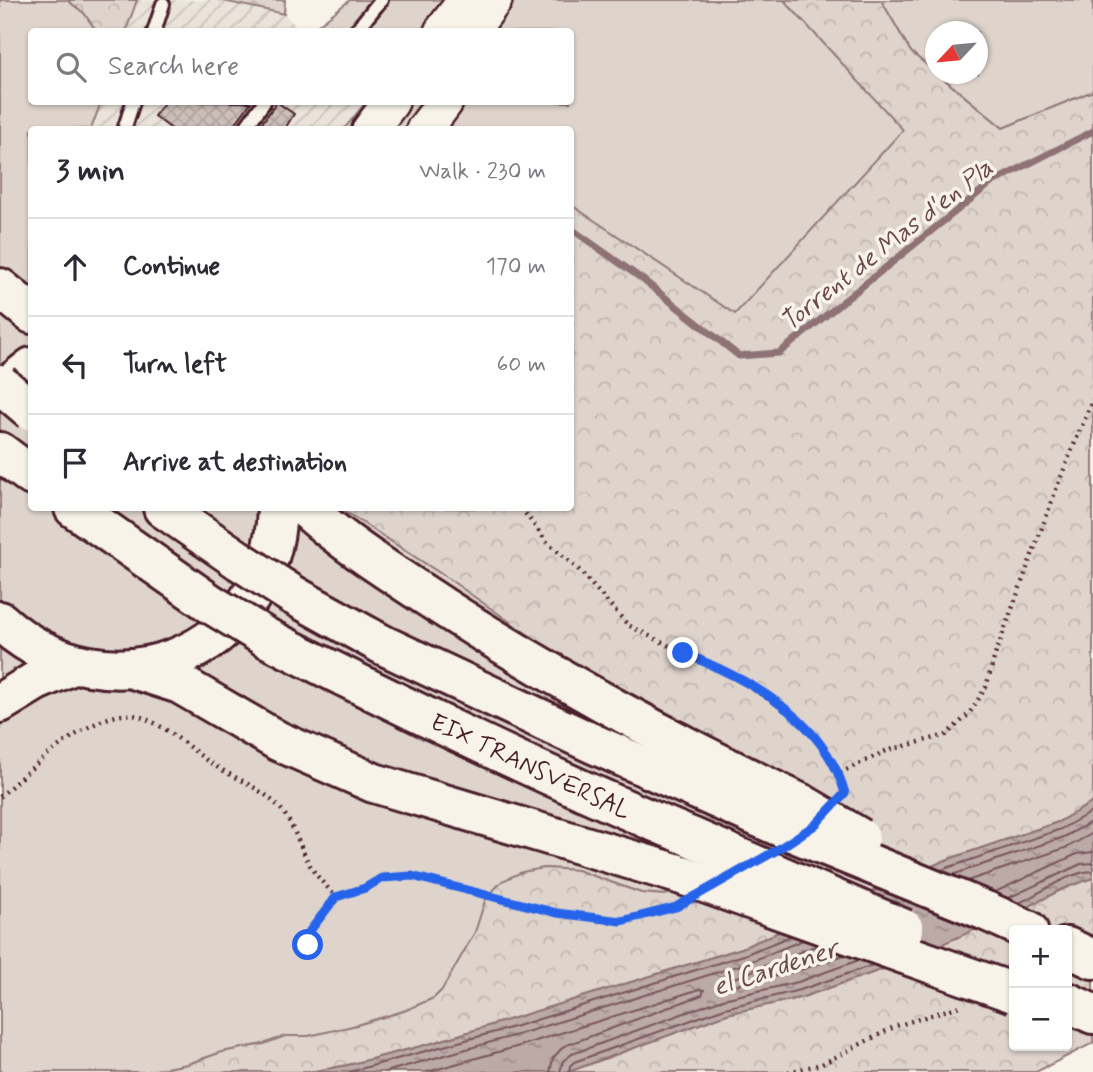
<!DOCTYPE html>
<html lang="en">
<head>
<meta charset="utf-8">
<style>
	body { margin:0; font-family:Mynerve,sans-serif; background:#f2f2f3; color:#2b2b33 }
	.controls { position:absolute; right:21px; bottom:21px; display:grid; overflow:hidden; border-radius:7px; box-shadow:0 2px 5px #0004 }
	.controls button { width:63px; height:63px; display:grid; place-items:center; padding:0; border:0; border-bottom:2px solid #e1e1e2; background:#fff; color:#2b2b33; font:35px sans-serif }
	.compass { position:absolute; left:925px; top:21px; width:63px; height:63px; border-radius:50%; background:#fff; box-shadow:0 2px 5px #0004; rotate:244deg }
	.stop { position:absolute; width:21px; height:21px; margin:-16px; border:5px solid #2563eb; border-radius:50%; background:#fff }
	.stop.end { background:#2563eb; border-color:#fff; box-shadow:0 2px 7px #0008 }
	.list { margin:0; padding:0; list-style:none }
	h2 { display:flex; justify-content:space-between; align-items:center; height:91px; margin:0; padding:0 28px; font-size:30px }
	h2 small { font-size:23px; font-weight:400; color:#7c7c81 }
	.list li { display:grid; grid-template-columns:46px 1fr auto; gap:21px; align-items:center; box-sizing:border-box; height:98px; padding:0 28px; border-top:2px solid #e1e1e2 }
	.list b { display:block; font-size:26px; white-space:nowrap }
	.list em { font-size:23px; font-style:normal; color:#7c7c81 }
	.icon { flex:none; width:38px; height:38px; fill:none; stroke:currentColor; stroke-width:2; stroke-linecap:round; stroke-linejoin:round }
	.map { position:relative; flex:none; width:1093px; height:1072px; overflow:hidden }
	.search { position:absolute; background:#fff; box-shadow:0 2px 5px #0004; left:28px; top:28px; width:546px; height:77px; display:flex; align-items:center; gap:18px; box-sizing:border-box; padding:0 24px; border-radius:7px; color:#7c7c81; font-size:26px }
	.panel { position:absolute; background:#fff; box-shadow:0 2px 5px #0004; left:28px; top:126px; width:546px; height:385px; border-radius:7px }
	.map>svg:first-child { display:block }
	.industrial { fill:url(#industrial-furrows) }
	.green { fill:#ded4cc; stroke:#947a7c; stroke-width:2 }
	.forest { fill:url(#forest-crowns); stroke:#947a7c; stroke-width:2; fill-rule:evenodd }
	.water { fill:url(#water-ripples); stroke:#8e7275; stroke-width:2 }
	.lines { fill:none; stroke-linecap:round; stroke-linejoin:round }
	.shore { stroke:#78575d; stroke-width:2 }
	.stream { stroke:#8e7275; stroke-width:7 }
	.building { fill:url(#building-cross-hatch); stroke:#4a1f2b; stroke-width:2 }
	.lane-casing { stroke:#4a1f2b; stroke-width:18 }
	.secondary-casing { stroke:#4a1f2b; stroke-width:40 }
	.primary-casing { stroke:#4a1f2b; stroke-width:44 }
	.highway-casing { stroke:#4a1f2b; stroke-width:44 }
	.path { stroke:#4a1f2b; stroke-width:4.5; stroke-dasharray:2 5; stroke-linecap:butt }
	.lane { stroke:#f7f3e8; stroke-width:12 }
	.secondary { stroke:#f7f3e8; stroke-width:35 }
	.primary { stroke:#f7f3e8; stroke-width:38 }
	.highway { stroke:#f7f3e8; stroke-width:38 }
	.highway-bridge-casing { stroke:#4a1f2b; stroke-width:44; stroke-linecap:butt }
	.highway-bridge { stroke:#f7f3e8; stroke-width:38 }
	.route { stroke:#2563eb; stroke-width:9 }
	.labels { text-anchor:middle; stroke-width:7; stroke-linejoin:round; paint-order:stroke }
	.street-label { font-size:24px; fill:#4a1f2b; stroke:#f7f3e8 }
	.water-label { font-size:26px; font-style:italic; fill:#6c4950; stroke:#f7f3e8 }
</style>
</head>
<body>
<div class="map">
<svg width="1093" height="1072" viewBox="0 0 1093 1072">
	<defs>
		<pattern id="industrial-furrows" width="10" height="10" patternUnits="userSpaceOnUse" patternTransform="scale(1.75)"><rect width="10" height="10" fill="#eae3da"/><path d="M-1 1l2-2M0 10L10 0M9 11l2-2" fill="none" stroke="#cac2bb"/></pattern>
		<pattern id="forest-crowns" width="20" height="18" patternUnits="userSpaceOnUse" patternTransform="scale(1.75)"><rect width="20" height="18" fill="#ded4cc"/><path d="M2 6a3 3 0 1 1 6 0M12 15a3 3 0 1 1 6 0" fill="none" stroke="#c0b6af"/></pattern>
		<pattern id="water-ripples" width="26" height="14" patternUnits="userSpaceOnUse" patternTransform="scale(1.75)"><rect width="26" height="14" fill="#bcaaa7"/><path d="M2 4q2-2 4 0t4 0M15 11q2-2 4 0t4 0" fill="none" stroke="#9b8a88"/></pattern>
		<pattern id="building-cross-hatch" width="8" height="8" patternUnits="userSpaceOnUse" patternTransform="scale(1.75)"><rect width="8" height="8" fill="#ccbfb9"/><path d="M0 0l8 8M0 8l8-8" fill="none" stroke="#b1a49f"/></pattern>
	</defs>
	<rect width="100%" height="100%" fill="#f7f3e8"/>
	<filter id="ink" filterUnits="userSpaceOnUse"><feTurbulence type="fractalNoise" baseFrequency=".0143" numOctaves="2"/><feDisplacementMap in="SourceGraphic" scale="14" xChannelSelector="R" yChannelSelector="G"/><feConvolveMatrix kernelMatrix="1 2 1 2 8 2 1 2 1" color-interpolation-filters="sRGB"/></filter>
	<g filter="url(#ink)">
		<g class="industrial">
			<polygon points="137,0 219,0 284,14 301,31 126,32"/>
			<polygon points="101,102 366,102 344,129 91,130"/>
		</g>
		<g class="green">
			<polygon points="0,0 67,0 84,13 97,31 32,32 32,102 101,102 91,129 32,130 32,508 340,508 446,577 828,798 684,891 664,895 641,893 577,870 544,868 486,898 476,931 442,990 434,998 404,1011 346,1028 309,1036 285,1036 264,1044 222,1052 188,1064 146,1072 0,1072"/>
			<polygon points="350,0 784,0 904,130 735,315 571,205 570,130 344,129 366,102 570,102 570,32 309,32"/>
			<polygon points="881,0 1093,0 1093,91 1003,128 938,74 978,74 978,32 936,32 935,72 911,52"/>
		</g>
		<g class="forest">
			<polygon points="67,0 137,0 126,31 97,32 84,13"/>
			<polygon points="219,0 285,0 284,14"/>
			<polygon points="784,0 881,0 911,52 1003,128 1093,91 1093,802 1058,822 946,860 742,948 429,1044 348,1065 310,1072 146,1072 188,1064 222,1052 264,1044 285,1036 309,1036 357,1025 404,1011 434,998 442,990 475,932 486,898 502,881 522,872 544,868 577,870 641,893 664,895 684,891 828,798 553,652 446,577 340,508 570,508 571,205 735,314 903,130"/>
			<path d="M1088 878H1093V1043L1036 1072H568L727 1014 803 997 892 966ZM1014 930H1067V1046H1014Z"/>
		</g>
		<polygon class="water" points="1093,802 1093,878 1062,889 1034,904 892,966 803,997 727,1014 568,1072 310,1072 348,1065 429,1044 742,948 946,860 1058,822"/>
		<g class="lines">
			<g class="shore">
				<polyline points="941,870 1061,829 1093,811"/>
				<polyline points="952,875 1064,837 1093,821"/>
				<polyline points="967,881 1068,847 1093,833"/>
				<polyline points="995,892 1077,854 1093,852"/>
				<polyline points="1008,898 1081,864 1093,863"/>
				<path d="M1019 903C1039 894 1071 871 1093 871"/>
				<polyline points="818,945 729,980 727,984 731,986 795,972 844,955"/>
				<polyline points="349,1072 517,1026 744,955 791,936"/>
				<polyline points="385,1072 520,1034 747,963 803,940"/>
				<polyline points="427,1072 523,1045 700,989 704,990 702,995 564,1046 553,1058 550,1072"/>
				<polyline points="560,1072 563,1061 572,1054 723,999 798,982 859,960"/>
				<polyline points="569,1072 570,1066 574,1062 725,1008 800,990 873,965"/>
			</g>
			<polyline class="stream" points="570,228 642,279 739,356 779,353 991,183 1093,131"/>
		</g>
		<g class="building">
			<polygon points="165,102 251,102 231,130 173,130 154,116"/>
			<polygon points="277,102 294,114 284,130 257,130"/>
		</g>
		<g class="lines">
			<g class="lane-casing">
				<g id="lane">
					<polyline points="154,32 163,4"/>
					<polyline points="355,32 381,0"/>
					<polyline points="124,130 133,102"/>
					<polyline points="244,130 264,102"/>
				</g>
			</g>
			<g class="secondary-casing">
				<g id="secondary">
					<polyline points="442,32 466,0"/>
					<polyline points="470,32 494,0"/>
					<polyline points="370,130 391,102"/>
					<polyline points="424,130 445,102"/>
				</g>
			</g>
			<g class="primary-casing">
				<g id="primary">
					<polyline points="0,392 32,367"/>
					<path d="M0 621C108 720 273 656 277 508"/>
					<polyline points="0,703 36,681 75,664"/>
				</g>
			</g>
			<g class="highway-casing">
				<g id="highway">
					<polyline points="0,288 32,314"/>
					<polyline points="0,452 32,476"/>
					<polyline points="74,508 211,604"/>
					<polyline points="163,508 240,561"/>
					<path d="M305 508C347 546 396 576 443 607 558 681 678 745 802 804"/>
					<polyline points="293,595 383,645 594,744 787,830"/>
					<path d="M267 638C406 708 546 777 691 837"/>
					<polyline points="133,669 180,684 278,741 374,783 682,875"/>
					<polyline points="986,911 1028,930"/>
					<polyline points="1067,947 1093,959"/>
					<polyline points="1067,1002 1093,1014"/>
				</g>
			</g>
			<g class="path">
				<polyline points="521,508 547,542 578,569 628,625 683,653 723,669 796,717 826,749 840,773 845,792"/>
				<polyline points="840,773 886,751 946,735 969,714 986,687 995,655 1060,479 1093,399"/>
				<path d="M0 797C27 771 93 710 132 715 157 718 188 747 209 762 231 777 261 787 280 808 295 826 300 849 312 869 319 879 328 888 336 897L365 888 382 878 412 876 557 913 621 921 677 906"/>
				<polyline points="310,958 309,931 336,897"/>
				<polyline points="788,1072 822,1064 896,1026 960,1006"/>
			</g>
			<use href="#lane" class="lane"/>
			<use href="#secondary" class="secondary"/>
			<use href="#primary" class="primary"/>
			<use href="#highway" class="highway"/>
			<g class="highway-bridge-casing">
				<g id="highway-bridge">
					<polyline points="0,384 32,411"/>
					<polyline points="240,561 293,595"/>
					<polyline points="211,604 267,638"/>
					<polyline points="802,804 860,838"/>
					<polyline points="787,830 986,911"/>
					<polyline points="691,837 904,929"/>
					<polyline points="682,875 1014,993"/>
				</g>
			</g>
			<use href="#highway-bridge" class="highway-bridge"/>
		</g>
	</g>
	<g class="lines" filter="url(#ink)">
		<path class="route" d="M308 945 309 932 336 897 365 888 382 878 412 876 557 913 621 921 676 907 777 850 815 825 845 793C824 719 749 679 683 653"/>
	</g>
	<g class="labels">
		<g class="street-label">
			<text transform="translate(531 766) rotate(25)" y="8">EIX TRANSVERSAL</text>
		</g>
		<g class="water-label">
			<text transform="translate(886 244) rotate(-38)" y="9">Torrent de Mas d'en Pla</text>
			<text transform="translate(775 967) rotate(-18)" y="9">el Cardener</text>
		</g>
	</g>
</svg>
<div class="controls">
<button>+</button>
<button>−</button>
</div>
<svg class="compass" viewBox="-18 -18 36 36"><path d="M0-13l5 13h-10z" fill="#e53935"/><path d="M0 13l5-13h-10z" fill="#7c7c81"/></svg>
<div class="stop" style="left:308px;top:945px"></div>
<div class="stop end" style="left:683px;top:653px"></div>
<div class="search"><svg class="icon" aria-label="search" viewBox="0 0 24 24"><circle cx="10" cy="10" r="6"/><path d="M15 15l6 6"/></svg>Search here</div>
<section class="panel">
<h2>3 min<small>Walk · 230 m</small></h2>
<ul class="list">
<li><svg class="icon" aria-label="ahead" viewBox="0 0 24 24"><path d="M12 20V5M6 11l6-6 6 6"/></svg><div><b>Continue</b></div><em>170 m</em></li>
<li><svg class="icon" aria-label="left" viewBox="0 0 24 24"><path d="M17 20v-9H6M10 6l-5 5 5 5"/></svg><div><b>Turn left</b></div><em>60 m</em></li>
<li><svg class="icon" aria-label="arrive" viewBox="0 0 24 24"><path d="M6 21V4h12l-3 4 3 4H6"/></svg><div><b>Arrive at destination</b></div></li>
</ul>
</section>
</div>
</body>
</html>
